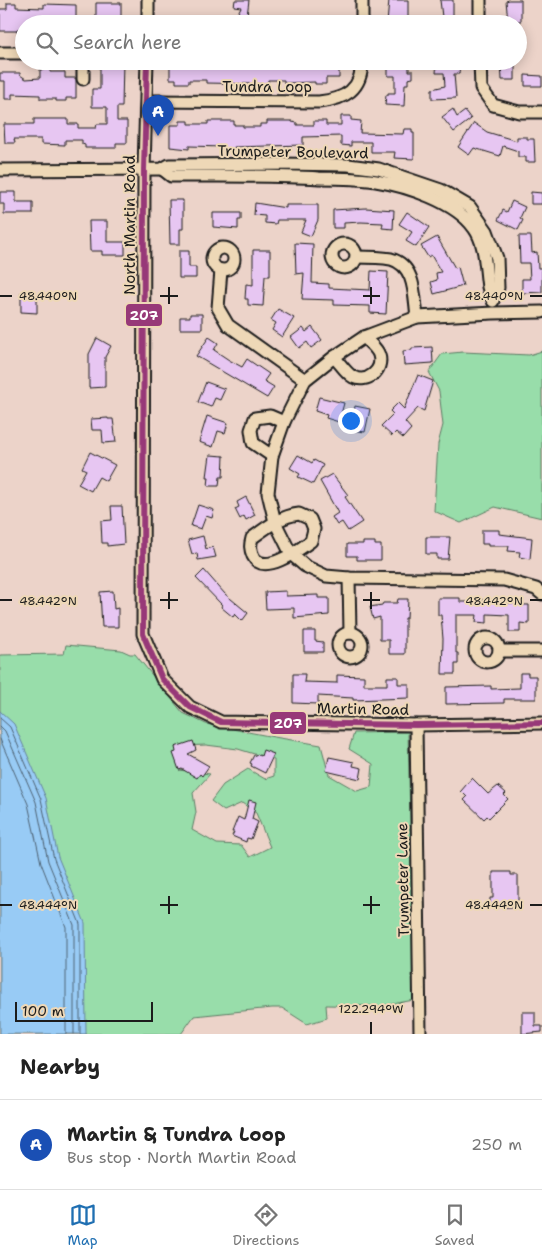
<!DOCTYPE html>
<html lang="en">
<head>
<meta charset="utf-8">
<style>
	body { margin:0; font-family:"Shantell Sans",sans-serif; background:#f2f2f2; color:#222 }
	.scale { position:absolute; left:15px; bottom:12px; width:138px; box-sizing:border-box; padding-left:5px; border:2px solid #1c1c1c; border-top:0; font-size:14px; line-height:18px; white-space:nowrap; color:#1c1c1c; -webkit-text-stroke:4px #eed8b7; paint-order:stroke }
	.you { position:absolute; left:350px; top:420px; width:18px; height:18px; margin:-12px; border:4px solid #fff; border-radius:50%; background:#1a73e8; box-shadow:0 0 0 8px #1a73e833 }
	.badge { display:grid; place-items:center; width:32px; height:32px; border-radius:50%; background:#1f6fb2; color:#fff; font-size:16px; font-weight:700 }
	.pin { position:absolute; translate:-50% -41px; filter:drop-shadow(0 1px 2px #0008) }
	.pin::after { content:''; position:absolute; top:26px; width:18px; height:15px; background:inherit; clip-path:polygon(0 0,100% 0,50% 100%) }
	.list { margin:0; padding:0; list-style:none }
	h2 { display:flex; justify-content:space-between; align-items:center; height:65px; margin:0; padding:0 20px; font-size:21px }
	h2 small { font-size:16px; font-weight:400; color:#767676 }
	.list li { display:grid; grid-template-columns:32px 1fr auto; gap:15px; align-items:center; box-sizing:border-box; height:90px; padding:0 20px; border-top:1px solid #e0e0e0 }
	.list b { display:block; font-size:19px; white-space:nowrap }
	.list p { margin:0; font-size:16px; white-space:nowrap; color:#767676 }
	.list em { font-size:16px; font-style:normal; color:#767676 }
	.icon { flex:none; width:28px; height:28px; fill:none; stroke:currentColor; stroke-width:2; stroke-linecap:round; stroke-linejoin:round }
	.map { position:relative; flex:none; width:542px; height:1034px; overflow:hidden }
	.search { position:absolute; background:#fff; box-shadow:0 2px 12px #0003; left:15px; right:15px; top:15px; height:55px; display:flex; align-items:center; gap:12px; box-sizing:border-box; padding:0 18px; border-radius:28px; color:#767676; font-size:19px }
	.sheet { height:155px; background:#fff }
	nav { display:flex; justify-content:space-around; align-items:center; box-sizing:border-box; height:70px; border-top:1px solid #e0e0e0; background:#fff; font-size:14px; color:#767676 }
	nav a { display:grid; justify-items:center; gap:2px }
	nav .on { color:#1f6fb2 }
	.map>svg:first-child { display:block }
	.green { fill:#98ddaa; stroke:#5a7c63; fill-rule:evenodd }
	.water { fill:#98cbf5; stroke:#66859e }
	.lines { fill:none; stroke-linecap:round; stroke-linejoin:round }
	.shore { stroke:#4e6273; stroke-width:1 }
	.building { fill:#e7c6f2; stroke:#1c1c1c }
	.minor-casing { stroke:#1c1c1c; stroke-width:15 }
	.minor { stroke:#eed8b7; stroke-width:11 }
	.bus-1-casing { stroke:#eed8b7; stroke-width:10 }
	.bus-1 { stroke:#973978; stroke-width:6 }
	.ticks { fill:none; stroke:#1c1c1c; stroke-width:2 }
	.labels { text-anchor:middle; stroke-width:4; stroke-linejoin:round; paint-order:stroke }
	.street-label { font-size:15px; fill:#1c1c1c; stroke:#eed8b7 }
	.ticks-label { font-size:12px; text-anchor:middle; fill:#1c1c1c; stroke:#eed8b7; stroke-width:4; stroke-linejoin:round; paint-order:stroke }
	.line-badge { stroke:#eed8b7; stroke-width:2 }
	.badge-label { font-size:14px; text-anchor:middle; font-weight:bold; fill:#fff }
</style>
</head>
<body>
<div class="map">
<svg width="542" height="1034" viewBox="0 0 542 1034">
	<rect width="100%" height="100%" fill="#ecd3c9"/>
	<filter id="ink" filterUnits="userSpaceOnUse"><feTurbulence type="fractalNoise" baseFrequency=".02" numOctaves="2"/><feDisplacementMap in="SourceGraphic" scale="10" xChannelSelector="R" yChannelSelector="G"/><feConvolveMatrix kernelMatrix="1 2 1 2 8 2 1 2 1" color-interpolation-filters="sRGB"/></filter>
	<g filter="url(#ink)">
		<g class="green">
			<polygon points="542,351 542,518 495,507 461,523 434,511 438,444 443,425 439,391 429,372 442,354 463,352 529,355"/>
			<path d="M66 645 121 650 130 654H135L183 713 206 724 274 737 321 745 329 775 357 791 371 787 373 764 349 749 354 733 408 732 414 1000 381 1006 326 1005 327 1018 307 1024 282 1008H272L194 1016 181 1034H0V655L64 654ZM206 745 238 749 274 760V776L265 779 248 769 223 785 211 801 224 811 242 803 256 813 270 847 250 857 241 845 217 844 192 830 196 812 193 793 210 774 179 770 180 746Z"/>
		</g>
		<polygon class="water" points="0,711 14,724 46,798 58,857 85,923 86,1034 0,1034"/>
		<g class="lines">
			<g class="shore">
				<polyline points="0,718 10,727 41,799 54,859 80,924 80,1034"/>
				<polyline points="0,726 5,731 36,802 48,861 74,925 74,1034"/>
				<polyline points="0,739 28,804 41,863 66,927 66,1034"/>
			</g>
		</g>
		<g class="building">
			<polygon points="235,0 249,0 247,16 262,24 232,24 241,7 234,6"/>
			<polygon points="389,0 408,0 408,24 387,24"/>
			<polygon points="440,0 453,0 453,17 442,17"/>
			<polygon points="509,0 521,0 521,21 508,21 506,1"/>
			<polygon points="7,3 16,3 16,7 44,8 44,4 76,5 76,24 24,24 24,29 17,29 17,31 0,31 0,9 7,9"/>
			<polygon points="96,3 121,3 121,22 108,22 108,18 96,18"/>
			<polygon points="100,61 123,61 122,107 117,107 117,121 127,121 127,143 116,143 116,148 85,148 85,145 82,144 82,140 65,140 65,145 41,144 41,139 14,139 15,143 5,143 4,124 34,124 34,119 68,119 68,124 78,124 78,128 96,128 97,124 107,124 107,107 92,107 92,89 100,89"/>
			<polygon points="170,61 215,61 215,64 253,65 253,61 273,61 273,65 315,65 315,61 339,62 339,78 326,78 326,84 315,84 315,82 284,83 284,80 268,80 268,83 258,84 206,83 206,80 189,80 189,83 176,83 176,79 170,79"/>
			<polygon points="437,61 460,63 459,74 454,74 456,98 432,99 432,89 445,86 444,73 436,73"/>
			<polygon points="501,61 515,61 515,80 502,80"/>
			<polygon points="388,66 409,66 409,71 413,71 413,78 408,79 408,84 405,84 404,106 385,105 386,95 388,95 388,93 395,93 395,76 388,76"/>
			<polygon points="50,69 50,72 65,72 65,78 76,78 76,98 66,98 66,101 56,101 56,99 40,99 40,95 12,94 12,99 5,99 5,81 0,81 0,73 20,73 20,75 26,79 40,78 40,70"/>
			<polygon points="525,75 542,76 542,86 525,86"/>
			<polygon points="453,109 457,117 465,111 471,119 454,132 442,117"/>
			<polygon points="341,116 351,116 351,120 361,121 360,133 403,134 404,129 412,129 412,133 414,133 414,159 394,158 395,152 371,152 371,142 351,142 351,146 341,145 341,136 303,137 303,145 234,147 234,149 223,149 223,147 189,146 189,149 170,147 170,125 180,125 180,121 189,121 189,124 208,124 208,121 234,121 234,125 243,125 243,127 260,127 260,124 267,124 267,121 292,121 292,122 297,123 297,125 314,125 314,121 326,121 326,125 341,125"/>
			<polygon points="474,123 487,132 517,141 517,137 527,137 527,139 534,139 535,162 526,162 526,157 518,157 518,151 503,146 500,156 474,148 469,155 458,147"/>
			<polygon points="0,192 16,192 16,202 33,202 33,214 4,214 4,204 0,204"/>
			<polygon points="531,192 542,193 542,204 531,204"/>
			<polygon points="169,200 183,200 183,229 180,229 180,244 170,244"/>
			<polygon points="512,201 525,207 520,218 523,220 518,230 498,220 503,210 507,212"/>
			<polygon points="255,203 286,208 286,205 318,205 318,220 311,236 301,232 306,220 277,220 276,224 265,223 265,216 254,215"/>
			<polygon points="366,208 394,210 393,229 382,228 383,223 361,222 344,223 344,228 333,228 333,210"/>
			<polygon points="407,212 429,227 416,247 406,241 412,232 399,224"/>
			<polygon points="213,213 241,213 241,220 238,220 238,229 213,227"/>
			<polygon points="89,221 107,221 107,242 125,242 125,255 102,255 102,251 90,251"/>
			<polygon points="519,236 531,236 532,253 537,252 538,268 542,268 542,292 522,293 522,279 530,279 529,263 520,263"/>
			<polygon points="437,237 455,268 458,267 463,286 434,294 431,282 437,280 436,273 441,272 431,255 428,257 421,246"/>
			<polygon points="295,243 313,244 312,283 329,284 329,288 370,290 371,271 388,272 386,314 370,313 370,306 334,305 334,300 302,299 304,273 296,274"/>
			<polygon points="253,250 270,250 270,276 265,276 263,306 248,305 248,299 245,299 246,284 253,285"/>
			<polygon points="179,251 189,251 189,267 196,267 196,278 179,278"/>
			<polygon points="31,292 31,298 37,297 37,313 21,312 21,293"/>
			<polygon points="278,309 294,318 282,337 272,330 276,323 271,320"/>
			<polygon points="190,314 202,314 202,329 180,329 180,317 190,317"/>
			<polygon points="312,327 322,340 311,348 307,342 299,348 291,337 303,328 306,332"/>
			<polygon points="209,337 218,343 214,350 229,360 242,367 247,359 269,374 264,381 274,387 267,398 196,356"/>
			<polygon points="97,338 111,346 105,357 105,387 89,388 89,354"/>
			<polygon points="432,347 433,363 404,365 403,351 412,350 412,348"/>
			<polygon points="418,375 433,381 424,411 418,408 405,422 411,429 403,438 396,432 392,436 381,426 393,414 390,411 398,403 404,409"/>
			<polygon points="206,382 225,389 220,400 215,398 211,407 198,402"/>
			<polygon points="319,397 344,403 339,422 326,418 327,415 315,411"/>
			<polygon points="355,406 370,409 365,432 351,430"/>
			<polygon points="207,416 228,423 225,433 218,431 213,447 199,442"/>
			<polygon points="108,418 108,419 113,419 116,442 103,443 102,430 92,430 91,419"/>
			<polygon points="90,452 115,465 106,481 99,477 91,491 78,484 86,470 82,468"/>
			<polygon points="210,455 224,456 223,477 220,477 219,486 208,486 209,477 207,477"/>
			<polygon points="298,455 312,463 314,460 323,465 313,484 298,477 300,474 290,468"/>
			<polygon points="332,474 348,495 345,497 362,522 348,531 342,522 337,525 332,517 338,513 320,481"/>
			<polygon points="246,497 255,515 246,520 244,516 240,519 235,509 239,507 237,502"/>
			<polygon points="198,505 214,510 212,518 206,516 201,529 191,526"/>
			<polygon points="111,506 122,506 124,544 107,546 107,543 102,543 101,521 112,520"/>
			<polygon points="482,530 499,530 499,534 532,538 530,559 519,557 520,552 508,551 509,546 488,546 488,544 482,544"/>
			<polygon points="203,536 206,549 213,547 216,557 198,560 197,553 192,554 188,540"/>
			<polygon points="426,537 450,537 448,559 437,559 437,554 426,554"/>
			<polygon points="363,542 375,542 375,545 381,545 381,560 357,560 357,556 347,556 347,544 363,544"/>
			<polygon points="204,570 225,594 248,613 242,621 235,614 233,617 221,607 222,605 196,578"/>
			<polygon points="113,591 114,609 118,608 118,627 102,627 100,592"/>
			<polygon points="286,591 286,596 318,595 318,598 329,598 329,615 294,618 294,608 266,609 265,592"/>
			<polygon points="438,598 460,598 460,602 477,602 477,600 502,600 502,603 522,603 522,605 529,605 529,624 520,623 520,632 509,632 509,615 487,614 487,623 476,622 477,615 456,615 456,653 458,653 458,664 455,664 455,674 442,674 443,639 441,615 438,615"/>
			<polygon points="398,599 408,599 407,618 405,618 405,654 389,654 389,640 380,640 380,617 373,619 370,607 382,605 383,603 397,603"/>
			<polygon points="304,631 315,631 315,641 323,642 323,652 304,652"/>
			<polygon points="520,673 528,673 528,676 536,676 536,699 504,699 504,703 446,704 446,687 491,686 491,689 520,688"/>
			<polygon points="293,674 305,674 304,682 337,683 337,675 364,676 364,685 387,685 387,677 398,677 398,684 409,684 409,698 353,700 353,698 318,696 318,704 293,703"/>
			<polygon points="193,741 196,750 188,754 209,766 202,776 200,774 197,778 182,769 179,770 173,753 176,752 175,747"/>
			<polygon points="263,750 274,754 265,773 251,766 252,764 250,763 254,755 256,756 257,754 261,756"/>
			<polygon points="329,757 354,762 353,766 362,768 360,779 326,771"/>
			<polygon points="472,778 488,794 498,786 506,793 504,795 508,799 489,818 487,816 484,819 464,800 467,797 461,791"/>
			<polygon points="249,800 256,802 252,819 258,822 251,839 247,838 246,842 232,836 234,832 232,832 238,817 244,820"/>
			<polygon points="493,872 511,872 511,875 518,875 518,903 512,903 512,907 490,908 490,898 493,898"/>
			<polygon points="522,1012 535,1012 535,1026 542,1026 542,1032 522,1034"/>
		</g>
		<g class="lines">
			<g class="minor-casing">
				<g id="minor">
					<polyline points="148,24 148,0"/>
					<polyline points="362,24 362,0"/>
					<polyline points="480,24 480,0"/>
					<polyline points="0,53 24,53"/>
					<polyline points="147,61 144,169 143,634 162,679 190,707 221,722 416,725 542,723"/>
					<polyline points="480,61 481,88 493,105 519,112 542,112"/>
					<polyline points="83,79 83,61"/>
					<path d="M147 101 319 102C345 99 362 90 362 61"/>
					<path d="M162 169 171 176C221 176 270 175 319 178 338 178 358 178 376 181 407 186 456 202 474 228 486 244 485 268 488 287 489 292 492 295 493 301"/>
					<polyline points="0,170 162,169 169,165 280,164 348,165 379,169 441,190 470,207 487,231 497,258 498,288 492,295"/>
					<circle cx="344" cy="256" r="12"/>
					<circle cx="223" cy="259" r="11"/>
					<path d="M356 257C367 257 380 257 391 259 416 266 414 296 417 317"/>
					<polyline points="221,270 218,308 228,325 305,380"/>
					<polyline points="542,312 493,313 417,317 364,337 334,357 305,380 284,422 272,456 268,493 275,522 291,554 305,566 326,576 349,578 504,580 536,589 542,594"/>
					<path d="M334 357C340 363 346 373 353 377 367 384 384 370 379 355 377 348 369 343 364 337"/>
					<polyline points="272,456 253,443 251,430 255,418 270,416 284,422"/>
					<path d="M299 514 310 519 314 529 311 541C300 549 263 577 253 556 250 549 250 545 252 538 267 527 281 516 299 514Z"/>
					<polyline points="349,578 350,633"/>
					<circle cx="350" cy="645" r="12"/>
					<circle cx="487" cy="650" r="12"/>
					<polyline points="499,651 542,651"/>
					<polyline points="416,725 420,1034"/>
				</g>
			</g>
			<use href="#minor" class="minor"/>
			<g class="bus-1-casing">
				<polyline id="bus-1" points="147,61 144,169 143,634 162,679 190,707 221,722 416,725 542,723"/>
			</g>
			<use href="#bus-1" class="bus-1"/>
		</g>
	</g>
	<path class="ticks" d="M169 287V304M371 287V304M0 296H12M160 296H178M363 296H380M530 296H542M169 592V609M371 592V609M0 600H12M160 600H178M363 600H380M530 600H542M169 896V914M371 896V914M0 905H12M160 905H178M363 905H380M530 905H542M371 1022V1034"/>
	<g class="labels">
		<g class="street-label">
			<text x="267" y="92">Tundra Loop</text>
			<text transform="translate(293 152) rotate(1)" y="5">Trumpeter Boulevard</text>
			<text transform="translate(130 225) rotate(-90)" y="5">North Martin Road</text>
			<text transform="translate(363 709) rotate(1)" y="5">Martin Road</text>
			<text transform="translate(403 880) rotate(-91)" y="5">Trumpeter Lane</text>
		</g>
	</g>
	<g class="ticks-label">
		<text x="494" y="300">48.440°N</text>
		<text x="48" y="300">48.440°N</text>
		<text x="48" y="605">48.442°N</text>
		<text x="494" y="605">48.442°N</text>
		<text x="48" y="909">48.444°N</text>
		<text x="494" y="909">48.444°N</text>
		<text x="371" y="1013">122.294°W</text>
	</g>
	<g class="line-badge">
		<rect x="125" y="303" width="38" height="24" rx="5" fill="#973978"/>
		<rect x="269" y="711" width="38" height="24" rx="5" fill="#973978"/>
	</g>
	<g class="badge-label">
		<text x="144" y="320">207</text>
		<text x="288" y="728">207</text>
	</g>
</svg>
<div class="scale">100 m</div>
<div class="you"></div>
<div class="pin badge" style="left:158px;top:136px;background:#1a4fb4">A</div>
<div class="search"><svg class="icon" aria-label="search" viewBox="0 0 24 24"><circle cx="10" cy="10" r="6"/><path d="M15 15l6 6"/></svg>Search here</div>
</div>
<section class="sheet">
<h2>Nearby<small></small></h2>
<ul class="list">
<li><span class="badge" style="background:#1a4fb4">A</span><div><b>Martin &amp; Tundra Loop</b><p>Bus stop · North Martin Road</p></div><em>250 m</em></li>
</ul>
</section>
<nav>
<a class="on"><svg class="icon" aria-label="map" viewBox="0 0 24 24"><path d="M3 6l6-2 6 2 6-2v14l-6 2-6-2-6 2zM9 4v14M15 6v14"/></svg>Map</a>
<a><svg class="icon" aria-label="directions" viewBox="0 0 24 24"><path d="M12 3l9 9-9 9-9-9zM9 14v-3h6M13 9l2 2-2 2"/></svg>Directions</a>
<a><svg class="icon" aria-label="saved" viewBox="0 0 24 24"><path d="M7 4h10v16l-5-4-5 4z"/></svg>Saved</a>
</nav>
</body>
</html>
